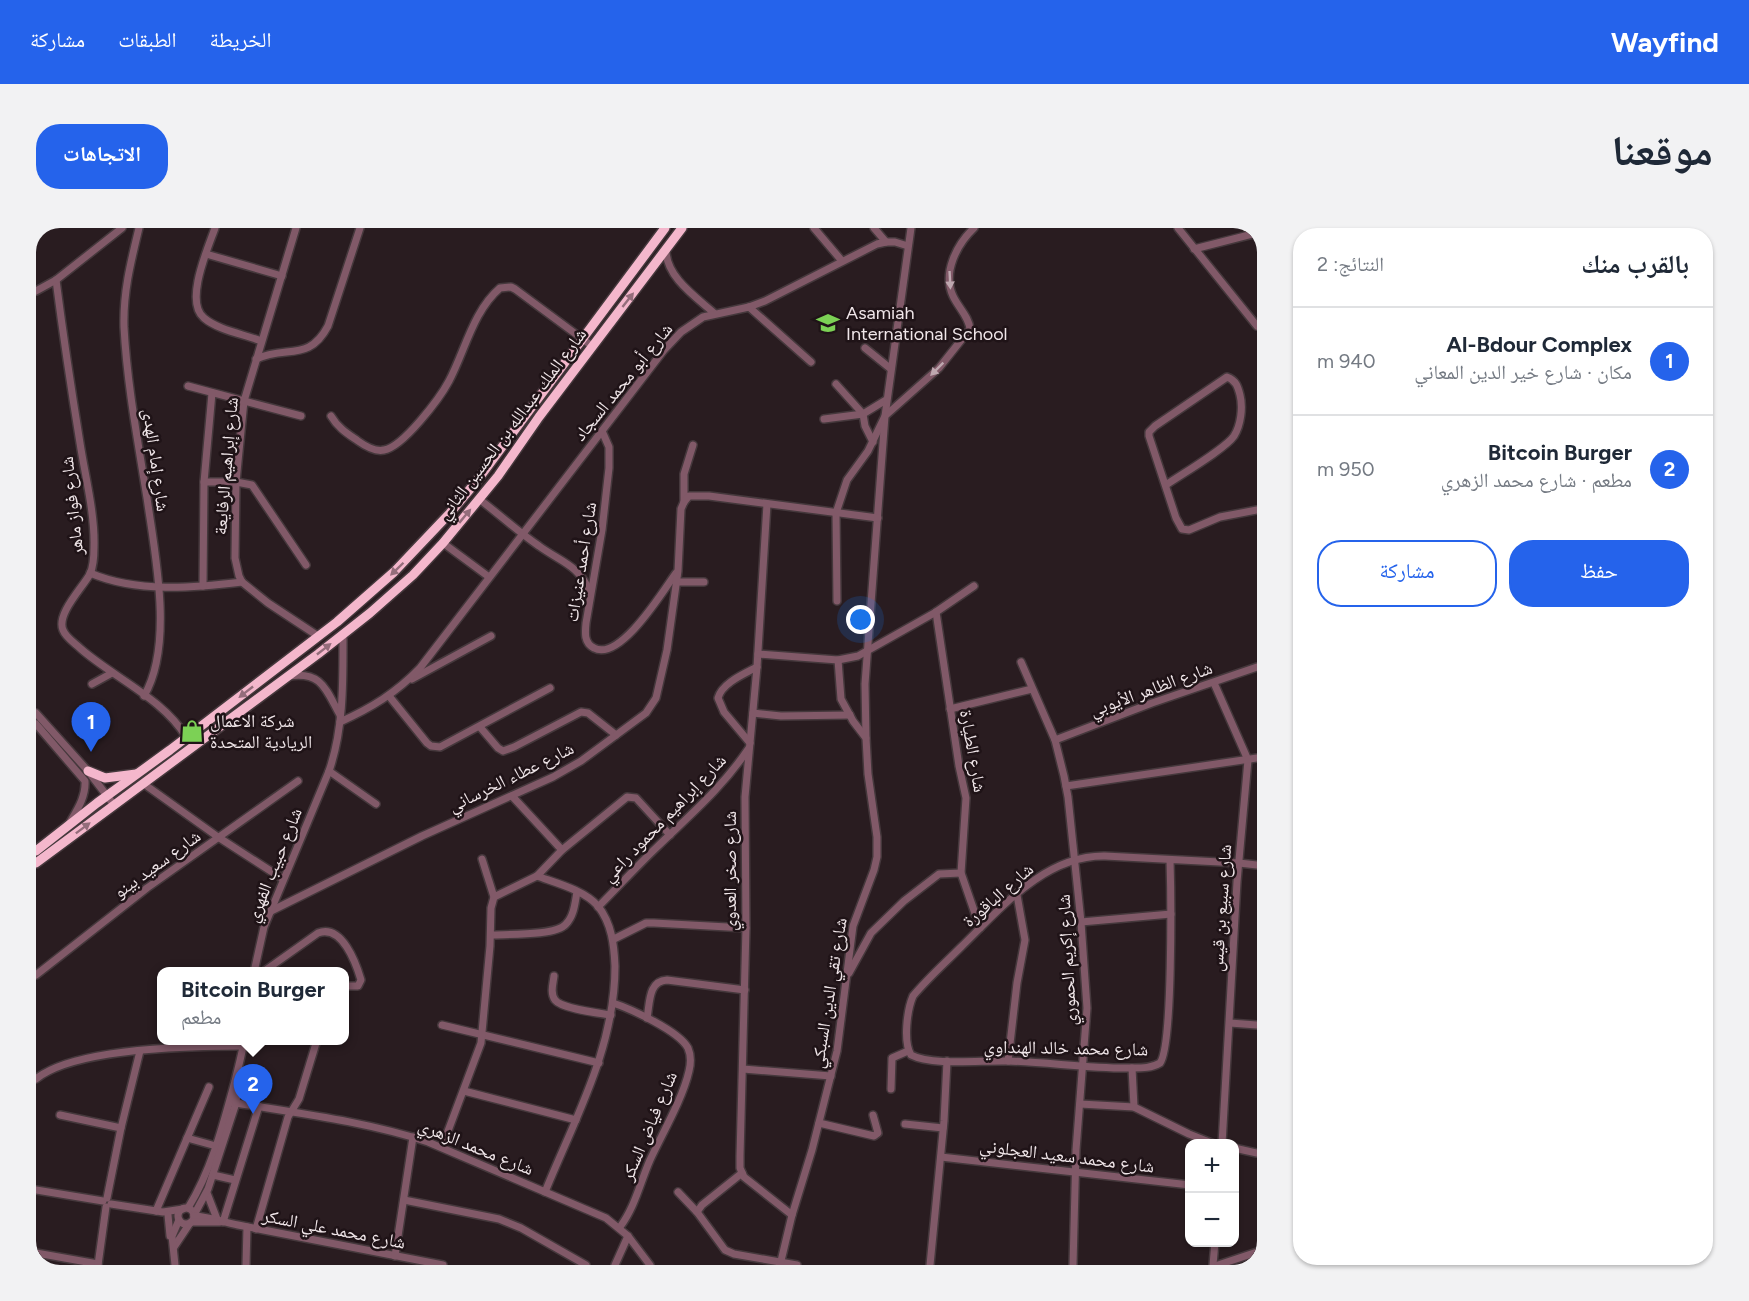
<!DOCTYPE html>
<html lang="ar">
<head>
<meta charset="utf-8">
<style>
	body { margin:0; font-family:Figtree,"Noto Naskh Arabic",sans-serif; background:#f2f2f3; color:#1f2937; direction:rtl }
	.controls { position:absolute; right:18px; bottom:18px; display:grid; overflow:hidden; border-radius:12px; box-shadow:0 2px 4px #0004 }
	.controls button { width:54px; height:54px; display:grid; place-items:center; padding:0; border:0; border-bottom:2px solid #e0e1e3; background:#fff; color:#1f2937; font:30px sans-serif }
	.you { position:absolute; left:825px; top:392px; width:21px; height:21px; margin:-15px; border:4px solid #fff; border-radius:50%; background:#1a73e8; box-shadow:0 0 0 9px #1a73e833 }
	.badge { display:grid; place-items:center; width:39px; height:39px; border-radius:50%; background:#2563eb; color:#fff; font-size:20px; font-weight:700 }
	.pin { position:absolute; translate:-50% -50px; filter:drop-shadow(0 2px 3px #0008) }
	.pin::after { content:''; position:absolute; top:32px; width:21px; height:18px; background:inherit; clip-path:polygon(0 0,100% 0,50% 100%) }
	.popup { position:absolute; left:121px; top:739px; width:192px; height:78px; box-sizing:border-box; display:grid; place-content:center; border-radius:12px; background:#fff; filter:drop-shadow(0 2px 4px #0005); font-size:20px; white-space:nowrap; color:#747a83 }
	.popup b { font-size:22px; color:#1f2937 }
	.popup::after { content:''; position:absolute; left:50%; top:100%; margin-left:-12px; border:12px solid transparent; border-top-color:#fff }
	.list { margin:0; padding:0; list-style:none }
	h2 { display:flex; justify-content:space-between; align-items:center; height:78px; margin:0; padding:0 24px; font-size:26px }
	h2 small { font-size:20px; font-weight:400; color:#747a83 }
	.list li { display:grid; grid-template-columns:39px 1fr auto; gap:18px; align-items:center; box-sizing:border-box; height:108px; padding:0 24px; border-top:2px solid #e0e1e3 }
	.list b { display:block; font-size:22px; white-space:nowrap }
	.list p { margin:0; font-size:20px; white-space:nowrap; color:#747a83 }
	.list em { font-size:20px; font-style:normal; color:#747a83 }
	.actions { display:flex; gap:12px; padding:18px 24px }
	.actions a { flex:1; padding:14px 0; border:2px solid #2563eb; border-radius:24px; text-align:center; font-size:21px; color:#2563eb }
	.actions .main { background:#2563eb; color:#fff }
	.map { position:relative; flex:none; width:1221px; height:1037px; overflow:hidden; direction:ltr; border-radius:24px }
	header { display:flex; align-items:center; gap:36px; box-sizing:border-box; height:84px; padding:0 30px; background:#2563eb; color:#fff }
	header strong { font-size:28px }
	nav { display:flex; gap:33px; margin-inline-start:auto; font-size:21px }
	.intro { display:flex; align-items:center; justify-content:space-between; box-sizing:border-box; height:144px; padding:0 36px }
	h1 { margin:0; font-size:42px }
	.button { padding:15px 27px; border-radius:24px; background:#2563eb; color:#fff; font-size:21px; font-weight:700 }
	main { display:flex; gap:36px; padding:0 36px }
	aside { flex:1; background:#fff; border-radius:24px; box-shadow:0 2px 4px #0004 }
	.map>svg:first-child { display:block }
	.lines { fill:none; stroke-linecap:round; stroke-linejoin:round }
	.minor-casing { stroke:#45383c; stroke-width:10 }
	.highway-casing { stroke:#45383c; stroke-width:12 }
	.minor { stroke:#815968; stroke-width:7 }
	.highway { stroke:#f4b7cc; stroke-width:9 }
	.oneway { fill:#bea7af }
	.oneway2 { fill:#946d7b }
	.labels { text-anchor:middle; stroke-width:5; stroke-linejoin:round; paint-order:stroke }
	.poi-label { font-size:18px; fill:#f0e6e9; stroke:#1f1317; text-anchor:start }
	.street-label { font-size:18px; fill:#f0e6e9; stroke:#1f1317 }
</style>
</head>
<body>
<header>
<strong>Wayfind</strong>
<nav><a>الخريطة</a><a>الطبقات</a><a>مشاركة</a></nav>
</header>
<div class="intro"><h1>موقعنا</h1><a class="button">الاتجاهات</a></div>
<main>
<aside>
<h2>بالقرب منك<small>النتائج: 2</small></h2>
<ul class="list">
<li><span class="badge">1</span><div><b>Al-Bdour Complex</b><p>مكان · شارع خير الدين المعاني</p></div><em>940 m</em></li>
<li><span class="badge">2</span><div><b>Bitcoin Burger</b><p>مطعم · شارع محمد الزهري</p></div><em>950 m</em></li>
</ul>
<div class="actions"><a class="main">حفظ</a><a>مشاركة</a></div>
</aside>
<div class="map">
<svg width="1221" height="1037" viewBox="0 0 1221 1037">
	<rect width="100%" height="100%" fill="#291c20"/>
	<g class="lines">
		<g class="minor-casing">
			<g id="minor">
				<path d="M103 0C95 33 87 64 88 99 91 156 102 214 111 270 119 326 138 417 108 468"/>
				<path d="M179 0C172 20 148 74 168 90 182 102 207 106 225 113"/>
				<polyline points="260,0 208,173 200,254 199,330 203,348 206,354 232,375 282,408"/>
				<polyline points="778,0 806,33"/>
				<polyline points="838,0 850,14"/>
				<polyline points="1142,0 1221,98"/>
				<polyline points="1158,21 1221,5"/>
				<path d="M630 22C630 49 660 69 678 85"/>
				<polyline points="170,26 246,48"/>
				<path d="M20 52C27 106 35 160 44 215 49 248 59 285 58 319 58 328 58 337 54 346 47 359 20 386 27 402 30 410 39 415 45 421 77 449 129 472 150 509"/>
				<polyline points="0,63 20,52 86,0"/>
				<polyline points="713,79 775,134"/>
				<polyline points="829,120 855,141"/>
				<path d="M220 131C251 117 273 134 292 98L324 0"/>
				<polyline points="800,156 827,186 829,198 837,214"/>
				<polyline points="152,158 265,188"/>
				<path d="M295 188C302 200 312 206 322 213 329 218 339 224 348 222 367 219 404 170 413 153 429 123 437 83 464 60L475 59 479 61 556 118"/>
				<polyline points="788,191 827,186 850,172"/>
				<path d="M566 203 573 219V240L566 302 550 395C549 405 548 415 558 420 584 434 627 363 640 345"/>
				<polyline points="168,254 200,254 216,257 270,337"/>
				<path d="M1130 257C1146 246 1189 221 1198 208 1205 197 1207 179 1204 167 1202 159 1200 152 1191 149L1119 198 1113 204V208L1140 290 1146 301 1153 302 1184 289 1221 282"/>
				<path d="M443 271C463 286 482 304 503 318 525 334 543 337 554 364"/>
				<polyline points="648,274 648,246 657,217"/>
				<polyline points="731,276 721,439 709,569 710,700 704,928 704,940 708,949 756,987"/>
				<polyline points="407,315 453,349"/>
				<path d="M54 345C101 365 157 360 206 354"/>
				<polyline points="640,354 668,354"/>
				<polyline points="167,358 168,254 176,165"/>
				<polyline points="801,373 800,285 811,252 832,223 849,188 875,0"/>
				<polyline points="900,384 923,538 930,570 925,645 944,700"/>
				<polyline points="722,426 802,432 822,428 900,384 938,358"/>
				<polyline points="985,434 1019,512 1028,548 1032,569 1045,694 1051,780 1040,922 1037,1037"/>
				<path d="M253 448C286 443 290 462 304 487"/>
				<polyline points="376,451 455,408"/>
				<polyline points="1178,455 1212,532 1201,654 1186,916"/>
				<polyline points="56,456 76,445"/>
				<polyline points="353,468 391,515 395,518 404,519 514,460"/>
				<polyline points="914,481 996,461"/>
				<polyline points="0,485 52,543 78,577"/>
				<polyline points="717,485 745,488 814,487"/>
				<path d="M304 494C335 480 360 465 384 440L628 122 645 104 667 89 713 79 729 73 841 16 850 14H859L872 18"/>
				<path d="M0 496 49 553C50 569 41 582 33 596"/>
				<polyline points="444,499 462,520 467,523 478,519 545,484 552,485 580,507"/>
				<path d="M830 510 829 456 849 188 903 140 934 101C933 89 922 79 917 68 906 45 921 16 938 0"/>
				<polyline points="1019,512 1116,475 1221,439"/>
				<path d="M714 515 688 484 682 470C686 455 708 446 721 439"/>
				<polyline points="293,543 340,576"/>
				<polyline points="108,556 182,609 247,651"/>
				<polyline points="1030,558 1221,530"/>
				<polyline points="476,568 526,622"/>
				<polyline points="446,631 458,669"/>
				<path d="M1134 632C1135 663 1137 818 1124 835 1116 840 1106 840 1097 840 1055 841 1013 834 972 833 947 832 896 838 875 827 867 814 871 782 877 768 892 750 909 735 925 719 965 680 1009 627 1069 628L1203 635 1221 637"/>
				<path d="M501 648C520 655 548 662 562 678 576 696 578 717 579 738 579 820 539 890 509 964"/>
				<path d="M562 679C582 659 601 638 621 619 655 586 686 560 713 520"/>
				<polyline points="235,683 386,608 517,549 545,533 610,485 620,470 631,422 642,343 645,281 648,274 653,268 673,268 842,290"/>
				<polyline points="1045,694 1135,686"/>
				<path d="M455 707C472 706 520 708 530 696 538 688 539 675 541 664"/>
				<polyline points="578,711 610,695 618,695 710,700"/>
				<path d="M218 744 228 699 293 543C308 500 307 452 307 407"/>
				<path d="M227 744 282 705C306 696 320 735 325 752L322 758H308"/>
				<polyline points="813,745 835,705 868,673 903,646 925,645"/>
				<polyline points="0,747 111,660 262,553"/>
				<path d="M518 748C517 756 514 765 519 772 526 781 563 785 575 787"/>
				<path d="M577 775C595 781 643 803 652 820 655 827 655 835 653 843 647 870 626 906 614 932 604 955 599 979 584 999"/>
				<path d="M611 790C614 775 612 753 631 752L709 762"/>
				<polyline points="1194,795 1221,797"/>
				<polyline points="406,797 563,835"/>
				<polyline points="972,833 981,755 989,712 981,667"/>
				<polyline points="1096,840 1098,879"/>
				<polyline points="707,841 795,848"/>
				<path d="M0 851C38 820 157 818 207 818"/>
				<polyline points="855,861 856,830 872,823"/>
				<polyline points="428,863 540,892"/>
				<path d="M194 874C260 885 328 893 392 914L570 990 592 1008 614 1037"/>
				<polyline points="1044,876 1098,879 1153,906 1178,916"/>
				<polyline points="24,887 85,900"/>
				<polyline points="783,895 838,908 842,905 837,887"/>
				<polyline points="869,896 907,900"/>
				<polyline points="151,910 180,918"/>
				<polyline points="406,919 445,815 454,718 455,680 458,669 501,648 526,622 591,569 600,570 634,607"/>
				<polyline points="1198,920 1221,925"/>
				<polyline points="905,929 1154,957"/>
				<polyline points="177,947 199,952"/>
				<polyline points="0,962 67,973"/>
				<polyline points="642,964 661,984 689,1022 698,1026 761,1037"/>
				<polyline points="171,965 181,991"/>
				<polyline points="71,970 85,900 104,823"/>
				<polyline points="368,972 463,991 485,1000 550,1037"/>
				<polyline points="75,976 127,984 147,981"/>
				<circle cx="150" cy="988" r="8"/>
				<path d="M152 980C176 941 187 897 199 853 202 840 206 827 208 812"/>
				<polyline points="120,983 173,859"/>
				<polyline points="661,984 666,977 706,945"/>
				<polyline points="132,987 134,1008"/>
				<polyline points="158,987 172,961 200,875 202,857"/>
				<path d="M158 988C174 989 187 994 202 997L407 1037"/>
				<polyline points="156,994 184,994"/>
				<polyline points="187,994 223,878"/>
				<polyline points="220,1001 252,889 263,871 281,812"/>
				<polyline points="138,1019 154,995"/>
				<polyline points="0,1025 62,1036"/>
				<polyline points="359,1028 377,909"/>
				<polyline points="62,1037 70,979"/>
				<polyline points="139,1037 136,1008 143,992"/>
				<polyline points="210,1037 211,999"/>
				<polyline points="579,1037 592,1008"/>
				<polyline points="744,1037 756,987 776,922 801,823 817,698 838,642 841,629 841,609 832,546 830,510 817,493 805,471 802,432"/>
				<polyline points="894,1037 908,893 911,833"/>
				<polyline points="1177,1037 1179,1014"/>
				<polyline points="1182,1037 1221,1024"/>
			</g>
		</g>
		<g class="highway-casing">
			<g id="highway">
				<polyline points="52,543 69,550 100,546"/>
				<polyline points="0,623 61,575 134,522 301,394 358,344 414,285 440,254 629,0"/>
				<polyline points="0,635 282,426 334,385 377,347 407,315 462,248 503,189 646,0"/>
			</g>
		</g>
		<use href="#minor" class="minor"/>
		<use href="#highway" class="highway"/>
	</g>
	<defs><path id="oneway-solid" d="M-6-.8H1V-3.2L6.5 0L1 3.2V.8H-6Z" transform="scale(1.5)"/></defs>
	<g class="oneway">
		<use href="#oneway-solid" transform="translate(914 52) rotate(87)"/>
		<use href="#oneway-solid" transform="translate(901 141) rotate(135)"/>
	</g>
	<g class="oneway2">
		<use href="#oneway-solid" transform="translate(592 72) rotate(-52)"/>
		<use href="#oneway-solid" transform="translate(429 288) rotate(-50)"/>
		<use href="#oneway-solid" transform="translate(361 341) rotate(136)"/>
		<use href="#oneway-solid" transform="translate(288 421) rotate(-38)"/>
		<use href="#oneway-solid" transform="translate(210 464) rotate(142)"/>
		<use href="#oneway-solid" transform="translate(47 600) rotate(-37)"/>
	</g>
	<defs>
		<g id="school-bare" transform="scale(1.8)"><path d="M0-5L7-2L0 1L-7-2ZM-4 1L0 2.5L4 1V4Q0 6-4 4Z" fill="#7cd155" stroke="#1f1317" stroke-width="2.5" paint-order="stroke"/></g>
		<g id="shop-bare" transform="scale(1.8)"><path d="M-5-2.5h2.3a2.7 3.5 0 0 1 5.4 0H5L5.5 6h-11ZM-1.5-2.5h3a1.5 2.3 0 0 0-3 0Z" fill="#7cd155" stroke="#1f1317" stroke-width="2.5" paint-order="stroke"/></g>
	</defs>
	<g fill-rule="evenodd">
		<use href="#school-bare" x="792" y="95"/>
		<use href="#shop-bare" x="156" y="503"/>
	</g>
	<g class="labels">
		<g class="poi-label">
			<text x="810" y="91">Asamiah<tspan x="810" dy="21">International School</tspan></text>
			<text x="174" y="499">شركة الاعمال<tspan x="174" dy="21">الريادية المتحدة</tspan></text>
		</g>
		<g class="street-label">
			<text transform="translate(587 154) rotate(-51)" y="6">شارع أبو محمد السجاد</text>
			<text transform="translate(476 196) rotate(-53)" y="6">شارع الملك عبدالله بن الحسين الثاني</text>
			<text transform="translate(120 232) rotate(82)" y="6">شارع إمام الهدى</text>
			<text transform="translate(190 238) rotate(-85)" y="6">شارع إبراهيم الرفايعة</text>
			<text transform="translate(36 278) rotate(-96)" y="6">شارع فواز ماهر</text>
			<text transform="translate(545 334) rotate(-81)" y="6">شارع أحمد عنيزات</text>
			<text transform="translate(1115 461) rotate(-20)" y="6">شارع الظاهر الأيوبي</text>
			<text transform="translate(937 523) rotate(80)" y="6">شارع الطيارة</text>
			<text transform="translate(475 549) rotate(-26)" y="6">شارع عطاء الخرساني</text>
			<text transform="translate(628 590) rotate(-46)" y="6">شارع إبراهيم محمود راعي</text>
			<text transform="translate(121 636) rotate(-36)" y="6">شارع سعيد بينو</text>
			<text transform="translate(238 637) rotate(-68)" y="6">شارع حبيب الفهري</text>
			<text transform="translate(694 643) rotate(-90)" y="6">شارع صخر العدوي</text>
			<text transform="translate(962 667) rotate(-41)" y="6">شارع الباقورة</text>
			<text transform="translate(1185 680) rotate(-86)" y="6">شارع سبيع بن قيس</text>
			<text transform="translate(1031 732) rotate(-93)" y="6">شارع إكريم الحموري</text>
			<text transform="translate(793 765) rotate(-81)" y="6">شارع تقي الدين السبكي</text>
			<text transform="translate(1030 820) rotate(1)" y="6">شارع محمد خالد الهنداوي</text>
			<text transform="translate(613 898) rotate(-67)" y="6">شارع فياض السكر</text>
			<text transform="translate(440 919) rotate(22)" y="6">شارع محمد الزهري</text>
			<text transform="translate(1031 928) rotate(7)" y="6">شارع محمد سعيد العجلوني</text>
			<text transform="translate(298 1001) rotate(11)" y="6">شارع محمد علي السكر</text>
		</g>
	</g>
</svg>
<div class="controls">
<button>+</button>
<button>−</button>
</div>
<div class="you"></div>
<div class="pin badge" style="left:55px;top:524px">1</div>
<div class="pin badge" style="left:217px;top:886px">2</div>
<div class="popup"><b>Bitcoin Burger</b>مطعم</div>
</div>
</main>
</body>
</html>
